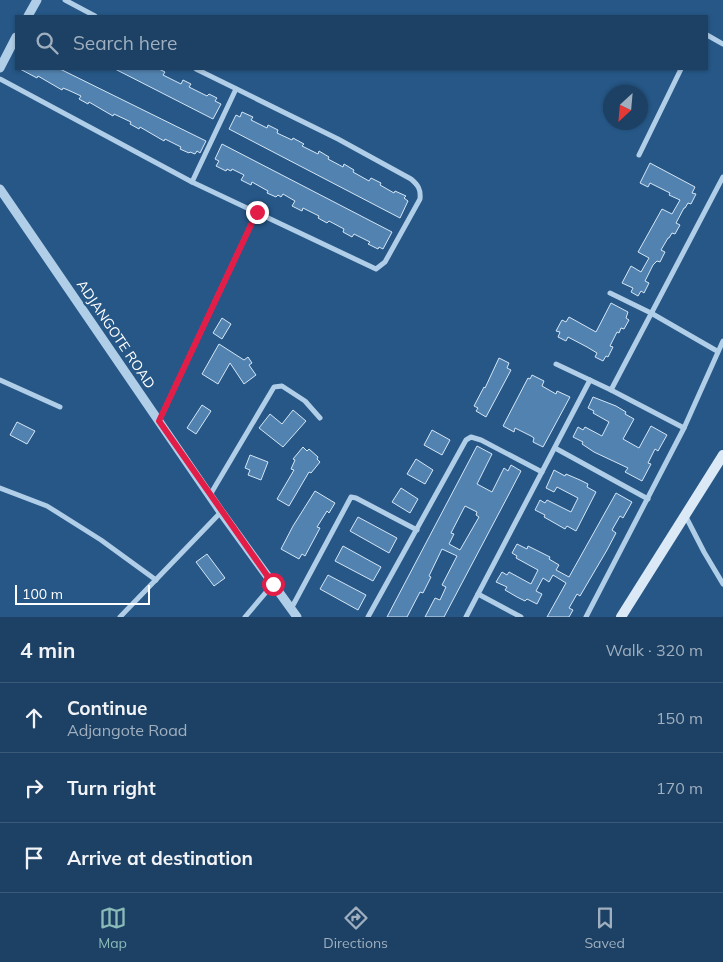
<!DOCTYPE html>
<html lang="en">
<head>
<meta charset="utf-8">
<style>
	body { margin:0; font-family:Mulish,sans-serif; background:#25486a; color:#f1f3f6 }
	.compass { position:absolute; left:603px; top:85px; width:45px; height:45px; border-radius:50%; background:#1c4164; box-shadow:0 1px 4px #0004; rotate:206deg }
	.scale { position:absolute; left:15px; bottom:12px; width:135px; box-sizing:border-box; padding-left:5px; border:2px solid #fff; border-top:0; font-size:14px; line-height:18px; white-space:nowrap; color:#fff; -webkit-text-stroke:4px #265786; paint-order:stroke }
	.stop { position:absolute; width:15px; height:15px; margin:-11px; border:4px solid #e11d48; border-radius:50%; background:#fff }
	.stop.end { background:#e11d48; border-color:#fff; box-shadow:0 1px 5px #0008 }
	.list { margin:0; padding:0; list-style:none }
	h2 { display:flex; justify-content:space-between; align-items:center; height:65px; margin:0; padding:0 20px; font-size:21px }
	h2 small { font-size:16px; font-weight:400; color:#a0afbf }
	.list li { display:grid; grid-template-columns:32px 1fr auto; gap:15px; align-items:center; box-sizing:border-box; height:70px; padding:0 20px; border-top:1px solid #3a5a78 }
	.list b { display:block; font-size:19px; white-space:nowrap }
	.list p { margin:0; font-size:16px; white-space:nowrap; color:#a0afbf }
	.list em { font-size:16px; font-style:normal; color:#a0afbf }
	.icon { flex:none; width:28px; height:28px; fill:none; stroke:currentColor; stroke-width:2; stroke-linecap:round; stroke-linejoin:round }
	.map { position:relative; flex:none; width:723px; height:617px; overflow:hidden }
	.search { position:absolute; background:#1c4164; box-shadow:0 1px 4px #0004; left:15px; right:15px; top:15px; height:55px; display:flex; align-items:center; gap:12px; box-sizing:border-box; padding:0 18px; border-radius:0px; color:#a0afbf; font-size:19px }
	.sheet { height:275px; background:#1c4164 }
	nav { display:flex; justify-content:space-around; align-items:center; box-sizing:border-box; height:70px; border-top:1px solid #3a5a78; background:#1c4164; font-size:14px; color:#a0afbf }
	nav a { display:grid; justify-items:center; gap:2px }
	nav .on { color:#8bbbb9 }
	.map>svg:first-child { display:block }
	.building { fill:#5283b0; stroke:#d5e6f7; fill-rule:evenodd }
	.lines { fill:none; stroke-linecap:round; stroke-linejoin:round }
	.minor { stroke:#b1cee8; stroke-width:5 }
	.tertiary { stroke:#b1cee8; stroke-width:9 }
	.secondary { stroke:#dbe9f7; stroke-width:10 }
	.route { stroke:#e11d48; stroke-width:6 }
	.labels { text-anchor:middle; stroke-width:5; stroke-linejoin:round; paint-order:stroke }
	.street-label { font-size:14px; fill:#fff; stroke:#265786 }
</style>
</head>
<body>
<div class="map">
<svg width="723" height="617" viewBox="0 0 723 617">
	<rect width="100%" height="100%" fill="#265786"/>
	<g class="building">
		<polygon points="20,69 60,69 206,141 200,153 197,151 195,154 190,152 189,153 180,149 181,147 165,139 164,141 140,127 139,129 130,124 131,122 114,114 113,116 89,102 88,104 79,99 81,96 68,90 63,88 62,90 38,76 37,78"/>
		<polygon points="115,69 159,69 165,72 163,75 181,84 183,80 191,84 189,87 207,96 209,94 217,98 215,101 221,104 213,119"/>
		<polygon points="242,112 253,117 251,120 267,128 268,125 278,130 277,133 292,140 293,138 304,144 302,146 318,154 319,151 329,157 328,159 343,167 344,164 354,170 353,172 369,181 371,178 381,183 380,185 394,193 395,191 406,196 404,198 408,201 400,218 229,129 236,115 240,117"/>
		<polygon points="222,144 392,232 383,249 379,247 378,249 368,244 370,242 354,234 352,237 343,232 344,229 329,221 327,223 318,218 319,216 303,208 302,211 292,206 295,201 283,194 281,197 278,195 276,197 267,193 268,191 252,182 251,185 241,180 244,175 232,169 231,171 227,169 226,171 216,166 219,161 215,159"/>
		<polygon points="650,163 695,187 692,193 696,194 691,204 688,203 685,208 684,208 676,223 680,225 675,234 672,233 669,238 668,238 661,250 665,252 660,262 657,261 653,265 645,281 649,283 644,293 641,291 638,296 631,292 633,288 622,283 631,266 641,272 649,258 638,252 662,209 672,214 680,200 669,195 670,193 650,183 648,187 640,183"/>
		<polygon points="611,303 628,312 626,318 629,320 624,329 621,328 619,333 617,332 610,346 613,347 608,357 606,356 603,361 595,357 597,353 587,347 568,337 566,341 558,337 560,332 556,331 562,320 566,322 569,317 596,332"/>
		<polygon points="222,318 231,324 222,339 213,333"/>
		<polygon points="219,344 244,360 248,357 252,363 249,365 256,375 244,384 230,363 218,384 202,374"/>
		<polygon points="499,358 509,363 507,368 511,370 486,417 476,411 478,408 474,406 484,387 485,388"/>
		<polygon points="532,375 544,381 542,386 556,394 557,391 570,397 543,447 533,442 534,438 531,436 515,428 514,432 503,426 528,378 530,379"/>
		<polygon points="593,397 616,406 626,412 625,414 634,419 623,439 639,448 651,426 667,435 658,451 655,449 648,463 651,464 642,481 625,472 628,468 594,452 582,444 583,442 573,437 578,427 583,430 585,427 602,436 609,422 593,413 594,411 588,408"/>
		<polygon points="202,405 211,411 196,434 187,428"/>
		<polygon points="293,410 306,421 283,447 259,428 270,414 282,424"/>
		<polygon points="17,422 35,431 27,444 10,435"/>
		<polygon points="432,430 450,440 442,455 424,445"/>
		<path d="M477 446 492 454 477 484 492 492 504 468 508 471 511 465 521 471 509 494 444 617H425L435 598 440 600 446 587 442 585 457 556 442 549 429 576 431 577 423 593 420 592 407 617H387ZM465 506 477 512 476 515 479 517 460 550 449 544 454 534 451 533Z"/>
		<polygon points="303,447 307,451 309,449 318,457 317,459 320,462 311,473 309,472 289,506 277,499 294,470 291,469 295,460 293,459"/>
		<polygon points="250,455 268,462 261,480 248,475 250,470 245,468"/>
		<polygon points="416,459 433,470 425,484 407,474"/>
		<polygon points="554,470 565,476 566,474 580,480 588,484 587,487 596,492 576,531 567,526 565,529 544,517 545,515 535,510 540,500 545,503 547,500 571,512 578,498 557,487 554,492 546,488"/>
		<polygon points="401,488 418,499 410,513 392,502"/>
		<polygon points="315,491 335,503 329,513 327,511 317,527 320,528 305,556 302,554 299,559 281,549 293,526"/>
		<polygon points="616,493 632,502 623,518 620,516 612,530 616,533 607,550 580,596 577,594 569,608 573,610 569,617 547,617 566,583 553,575 549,582 543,578 536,591 542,594 537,604 527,599 525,601 517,597 505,590 507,587 496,582 502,572 507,575 509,572 531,584 538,570 516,558 517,556 512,553 517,544 527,549 528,546 550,557 549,559 559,565 556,570 569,577"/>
		<polygon points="358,517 397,538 389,553 350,531"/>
		<polygon points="343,546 381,567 373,581 335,561"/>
		<polygon points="207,554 225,578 214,586 196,562"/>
		<polygon points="328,575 366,595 358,610 320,589"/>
	</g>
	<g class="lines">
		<g class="minor">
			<polyline points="65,0 95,16"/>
			<polyline points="707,35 723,44"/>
			<path d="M0 79 192 182 376 269 385 262 420 199C421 189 418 185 411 179L338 139 196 69"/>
			<polyline points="639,155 681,69"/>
			<polyline points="192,182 236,89"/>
			<polyline points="610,293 651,313 717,351"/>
			<polyline points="556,364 611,390 684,428"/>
			<polyline points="0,380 60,407"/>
			<polyline points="611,390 723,177"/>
			<polyline points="159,421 257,212"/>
			<polyline points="555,448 648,499"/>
			<polyline points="0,488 47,506 101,540 156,580"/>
			<polyline points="210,495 274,387 282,386 305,401 320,418"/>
			<polyline points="685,515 704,552 723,584"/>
			<polyline points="478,594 521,617"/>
			<polyline points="291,609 351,497 356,498 417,530"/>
			<polyline points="120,617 221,512"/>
			<polyline points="245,617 273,584"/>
			<polyline points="368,617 466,440 471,437 481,440 542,472"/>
			<polyline points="466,617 590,380"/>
			<polyline points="586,617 684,428 723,341"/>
		</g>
		<g class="tertiary">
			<polyline points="28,16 37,0"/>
			<polyline points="0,68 16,37"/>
			<polyline points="0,189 221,512 297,617"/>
		</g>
		<polyline class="secondary" points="621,617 723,455"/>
	</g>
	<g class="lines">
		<polyline class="route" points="257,212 159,421 273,584"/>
	</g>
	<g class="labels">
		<g class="street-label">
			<text transform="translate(116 334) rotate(56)" y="5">ADJANGOTE ROAD</text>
		</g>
	</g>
</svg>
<svg class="compass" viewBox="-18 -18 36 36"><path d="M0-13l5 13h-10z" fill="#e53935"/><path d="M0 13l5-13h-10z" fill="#a0afbf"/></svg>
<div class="scale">100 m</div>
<div class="stop" style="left:273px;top:584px"></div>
<div class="stop end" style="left:257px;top:212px"></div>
<div class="search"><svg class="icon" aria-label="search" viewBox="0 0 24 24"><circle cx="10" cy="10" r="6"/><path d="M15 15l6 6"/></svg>Search here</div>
</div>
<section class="sheet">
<h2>4 min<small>Walk · 320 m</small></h2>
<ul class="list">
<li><svg class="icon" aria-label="ahead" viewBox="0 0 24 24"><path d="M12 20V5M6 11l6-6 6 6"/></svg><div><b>Continue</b><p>Adjangote Road</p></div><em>150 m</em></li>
<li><svg class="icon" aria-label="right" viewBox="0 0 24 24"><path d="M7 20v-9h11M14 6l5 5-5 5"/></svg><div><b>Turn right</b></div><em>170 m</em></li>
<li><svg class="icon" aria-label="arrive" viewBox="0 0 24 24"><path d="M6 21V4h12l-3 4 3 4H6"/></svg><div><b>Arrive at destination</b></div></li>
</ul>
</section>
<nav>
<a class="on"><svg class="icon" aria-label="map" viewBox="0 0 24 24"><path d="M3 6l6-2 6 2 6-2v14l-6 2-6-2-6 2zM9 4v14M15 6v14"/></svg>Map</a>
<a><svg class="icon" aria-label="directions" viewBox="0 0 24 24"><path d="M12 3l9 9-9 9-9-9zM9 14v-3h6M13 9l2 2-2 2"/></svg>Directions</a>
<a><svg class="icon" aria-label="saved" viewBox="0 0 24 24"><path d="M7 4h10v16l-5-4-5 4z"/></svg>Saved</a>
</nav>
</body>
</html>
